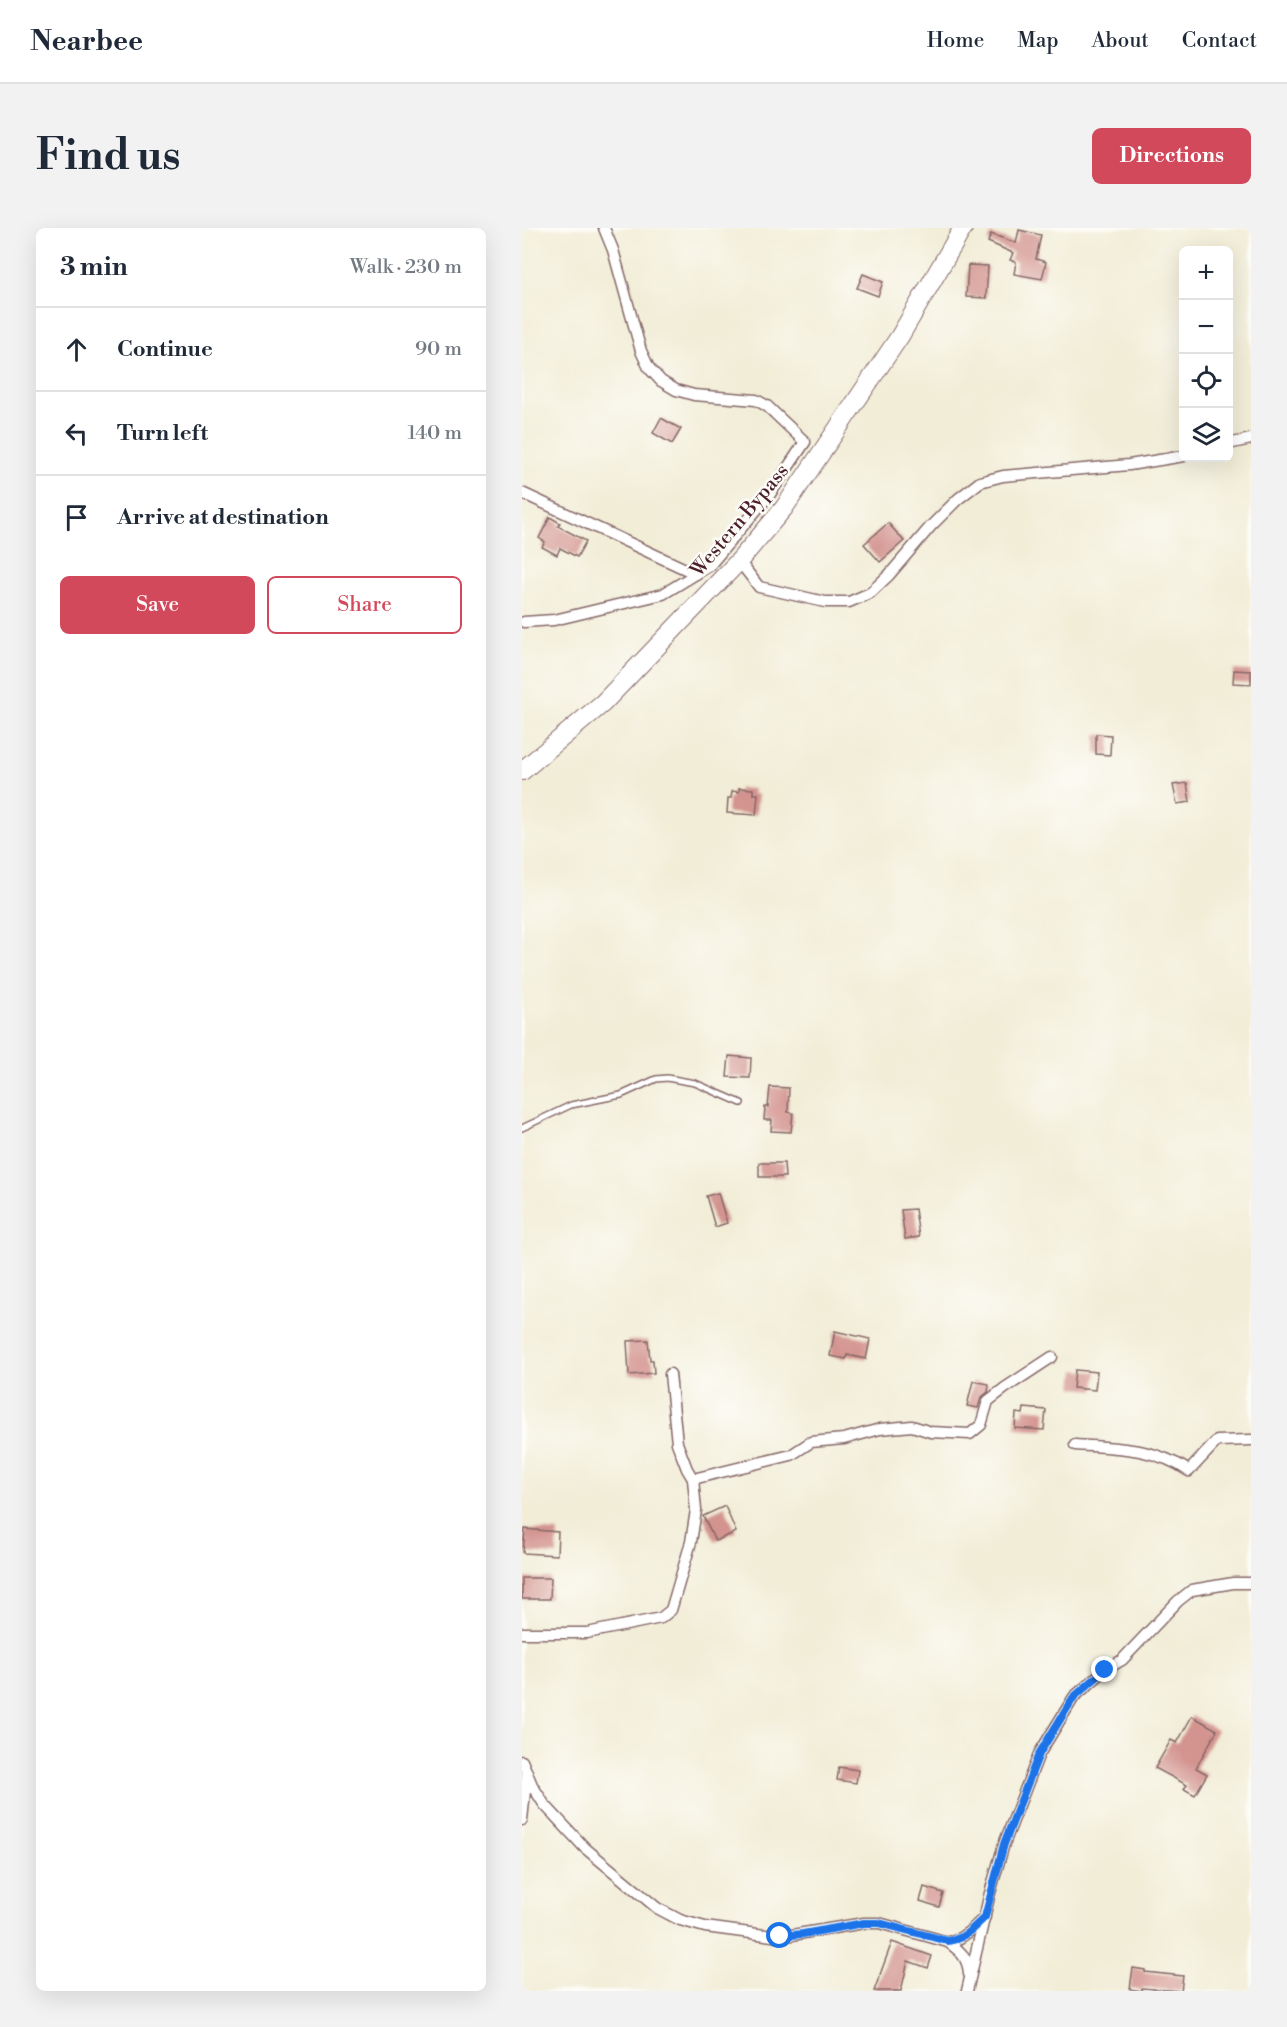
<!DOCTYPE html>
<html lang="en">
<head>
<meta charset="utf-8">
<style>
	body { margin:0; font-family:"Libre Bodoni",serif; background:#f2f2f3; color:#1f2937 }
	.controls { position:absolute; right:18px; top:18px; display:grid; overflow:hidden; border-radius:9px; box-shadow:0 6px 24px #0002 }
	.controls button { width:54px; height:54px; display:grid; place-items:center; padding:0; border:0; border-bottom:2px solid #e0e1e3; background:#fff; color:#1f2937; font:30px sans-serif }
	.stop { position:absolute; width:18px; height:18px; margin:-14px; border:4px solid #1a73e8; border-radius:50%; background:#fff }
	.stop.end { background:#1a73e8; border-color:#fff; box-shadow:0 2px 6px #0008 }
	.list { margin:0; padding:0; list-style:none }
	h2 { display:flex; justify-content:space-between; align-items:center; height:78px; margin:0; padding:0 24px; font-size:26px }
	h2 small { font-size:20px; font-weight:400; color:#747a83 }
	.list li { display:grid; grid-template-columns:39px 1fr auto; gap:18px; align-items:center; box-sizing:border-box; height:84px; padding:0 24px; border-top:2px solid #e0e1e3 }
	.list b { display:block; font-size:22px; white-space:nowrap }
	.list em { font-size:20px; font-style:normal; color:#747a83 }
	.actions { display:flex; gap:12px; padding:18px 24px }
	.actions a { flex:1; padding:14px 0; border:2px solid #d1495b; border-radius:9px; text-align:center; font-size:21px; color:#d1495b }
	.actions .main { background:#d1495b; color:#fff }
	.icon { flex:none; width:33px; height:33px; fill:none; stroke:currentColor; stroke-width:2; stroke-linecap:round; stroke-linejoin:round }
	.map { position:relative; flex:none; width:729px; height:1763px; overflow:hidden; border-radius:9px }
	header { display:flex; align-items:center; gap:36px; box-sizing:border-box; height:84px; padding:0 30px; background:#fff; border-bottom:2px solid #e0e1e3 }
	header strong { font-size:28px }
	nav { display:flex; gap:33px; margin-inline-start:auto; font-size:21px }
	.intro { display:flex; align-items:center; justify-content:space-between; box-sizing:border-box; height:144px; padding:0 36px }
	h1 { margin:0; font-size:42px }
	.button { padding:15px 27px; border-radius:9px; background:#d1495b; color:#fff; font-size:21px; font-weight:700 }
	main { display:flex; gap:36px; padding:0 36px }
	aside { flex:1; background:#fff; border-radius:9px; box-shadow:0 6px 24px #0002 }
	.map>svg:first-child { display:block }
	.building { fill:#d3938e }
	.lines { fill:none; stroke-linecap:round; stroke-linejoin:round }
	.service-casing { stroke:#856767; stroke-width:8 }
	.minor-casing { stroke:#856767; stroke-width:13 }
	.primary-casing { stroke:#856767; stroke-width:20 }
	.service { stroke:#fff; stroke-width:5 }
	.minor { stroke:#fff; stroke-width:10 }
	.primary { stroke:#fff; stroke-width:18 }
	.route { stroke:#1a73e8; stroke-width:8 }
	.labels { text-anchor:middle; stroke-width:5; stroke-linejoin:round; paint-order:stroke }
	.street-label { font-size:20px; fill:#4a1f2b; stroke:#fdfcf7 }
</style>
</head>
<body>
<header>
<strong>Nearbee</strong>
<nav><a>Home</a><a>Map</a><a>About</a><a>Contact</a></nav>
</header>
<div class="intro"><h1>Find us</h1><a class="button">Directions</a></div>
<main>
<aside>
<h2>3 min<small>Walk · 230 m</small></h2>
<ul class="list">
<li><svg class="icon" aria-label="ahead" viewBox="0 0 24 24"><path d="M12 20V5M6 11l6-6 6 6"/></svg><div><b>Continue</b></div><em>90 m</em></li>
<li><svg class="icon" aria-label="left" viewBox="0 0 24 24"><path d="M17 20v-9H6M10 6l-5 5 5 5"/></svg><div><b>Turn left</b></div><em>140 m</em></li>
<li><svg class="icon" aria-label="arrive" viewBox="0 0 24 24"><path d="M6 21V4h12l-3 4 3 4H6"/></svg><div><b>Arrive at destination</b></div></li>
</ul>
<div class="actions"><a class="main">Save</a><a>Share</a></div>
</aside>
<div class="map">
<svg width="729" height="1763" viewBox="0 0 729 1763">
	<rect width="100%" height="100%" fill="#fdfcf7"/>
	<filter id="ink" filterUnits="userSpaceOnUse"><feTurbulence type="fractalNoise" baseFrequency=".0167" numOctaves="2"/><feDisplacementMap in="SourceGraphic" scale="12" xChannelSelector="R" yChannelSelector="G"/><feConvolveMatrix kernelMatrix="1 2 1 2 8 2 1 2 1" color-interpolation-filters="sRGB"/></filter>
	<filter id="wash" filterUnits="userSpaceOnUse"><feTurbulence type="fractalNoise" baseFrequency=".008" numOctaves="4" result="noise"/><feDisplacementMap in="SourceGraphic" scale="24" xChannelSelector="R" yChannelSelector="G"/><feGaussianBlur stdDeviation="1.35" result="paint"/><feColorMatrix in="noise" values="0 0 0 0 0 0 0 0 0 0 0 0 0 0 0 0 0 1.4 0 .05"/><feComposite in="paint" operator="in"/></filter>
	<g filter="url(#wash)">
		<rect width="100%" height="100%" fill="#f2edd7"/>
		<g id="blocks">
			<g class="building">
				<polygon points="497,2 519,7 514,31 524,34 520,51 492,46 494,34 488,32 491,25 466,14 469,6 494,15"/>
				<polygon points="446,37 466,38 464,70 444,69"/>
				<polygon points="341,46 361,54 356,68 335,60"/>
				<polygon points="139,190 159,201 150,216 131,205"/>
				<polygon points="28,289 38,295 36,298 64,313 55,329 38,320 35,327 20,319 23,314 17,310"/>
				<polygon points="366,295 382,313 358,334 342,316"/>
				<polygon points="712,442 729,443 729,456 711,455"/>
				<polygon points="574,506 589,507 588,527 574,526"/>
				<polygon points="665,555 668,574 655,576 651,557"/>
				<polygon points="217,560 231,561 231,566 236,566 234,587 205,585 206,570 209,570 210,563 217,564"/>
				<polygon points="207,828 229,830 228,850 205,849"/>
				<polygon points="248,859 267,860 266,884 271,885 269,904 249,903 250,892 242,892 243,879 246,879"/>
				<polygon points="237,935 262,935 263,949 237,949"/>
				<polygon points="196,965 205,995 193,999 184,968"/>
				<polygon points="393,981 397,1009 383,1011 379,982"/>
				<polygon points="313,1103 348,1111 344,1131 325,1127 324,1131 308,1128"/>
				<polygon points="126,1112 128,1132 131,1132 132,1145 107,1147 105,1113"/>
				<polygon points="553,1142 575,1144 573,1162 551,1160"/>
				<polygon points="451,1153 467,1156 466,1164 459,1170 456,1180 445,1178"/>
				<polygon points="502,1180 524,1182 522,1202 493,1200 494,1185 501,1186"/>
				<polygon points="203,1278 214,1304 193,1313 181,1288"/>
				<polygon points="3,1301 36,1304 35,1327 1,1325"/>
				<polygon points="0,1350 29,1350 28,1371 0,1371"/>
				<polygon points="670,1488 695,1502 674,1540 685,1546 673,1567 662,1561 665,1557 633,1540 649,1512 655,1515"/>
				<polygon points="317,1539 336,1542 334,1555 315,1552"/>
				<polygon points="402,1659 421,1665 417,1679 398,1673"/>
				<polygon points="370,1714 410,1728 406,1740 386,1733 379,1763 352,1763"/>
				<polygon points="611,1740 623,1742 623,1744 661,1748 659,1763 620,1760 620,1763 608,1761"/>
			</g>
		</g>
	</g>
	<g filter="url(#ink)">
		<use href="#blocks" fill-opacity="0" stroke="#856767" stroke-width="1.5"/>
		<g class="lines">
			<g class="service-casing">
				<polyline id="service" points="0,900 49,877 99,867 134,851 145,850 173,855 219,875"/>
			</g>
			<g class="minor-casing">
				<g id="minor">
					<polyline points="706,216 729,211"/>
					<polyline points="0,265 174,346"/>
					<polyline points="217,333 237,359 303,374 327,374 348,365 367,347 409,298 436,271 458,254 481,248 607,237 662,228"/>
					<polyline points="2,394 32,392 141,366 187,338 248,266 283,214 245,178 234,172 172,167 154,162 139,153 127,140 119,123 91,22 82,0"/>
					<path d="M553 1217C595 1220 631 1219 667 1243L695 1213 729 1212"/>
					<polyline points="171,1251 269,1227 289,1214 322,1211 358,1201 390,1198 409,1204 448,1206 459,1197 466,1173 483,1160 530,1129"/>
					<polyline points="0,1405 65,1405 139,1390 149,1382 169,1314 174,1282 171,1251 165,1241 155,1215 148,1146"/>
					<polyline points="0,1533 10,1557 22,1576 63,1620 135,1680 158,1692 183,1699 258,1709 342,1695 357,1695 426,1714 438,1710 448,1703 463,1689"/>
					<polyline points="0,1592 5,1544"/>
					<path d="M426 1714C438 1723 446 1729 447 1746"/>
					<polyline points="445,1763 468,1665 482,1616 517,1526 552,1469 583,1442 600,1432 656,1373 670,1362 711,1355 729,1355"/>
				</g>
			</g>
			<g class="primary-casing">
				<polyline id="primary" points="0,543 81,475 217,333 262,280 378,108 441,0"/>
			</g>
			<use href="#service" class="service"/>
			<use href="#minor" class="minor"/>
			<use href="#primary" class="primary"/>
		</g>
	</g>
	<g class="lines" filter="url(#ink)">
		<polyline class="route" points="258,1708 281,1706 342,1695 357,1695 426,1713 438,1710 448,1703 463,1689 482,1616 517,1526 552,1469 583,1442"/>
	</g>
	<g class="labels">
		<g class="street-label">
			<text transform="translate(217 292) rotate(-50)" y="7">Western Bypass</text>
		</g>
	</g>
</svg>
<div class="controls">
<button>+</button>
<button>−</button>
<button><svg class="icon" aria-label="locate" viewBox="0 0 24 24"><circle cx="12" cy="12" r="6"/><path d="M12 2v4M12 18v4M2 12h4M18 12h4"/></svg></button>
<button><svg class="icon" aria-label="layers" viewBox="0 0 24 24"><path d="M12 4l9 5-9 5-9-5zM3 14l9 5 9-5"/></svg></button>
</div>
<div class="stop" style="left:258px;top:1708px"></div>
<div class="stop end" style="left:583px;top:1442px"></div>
</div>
</main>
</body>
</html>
